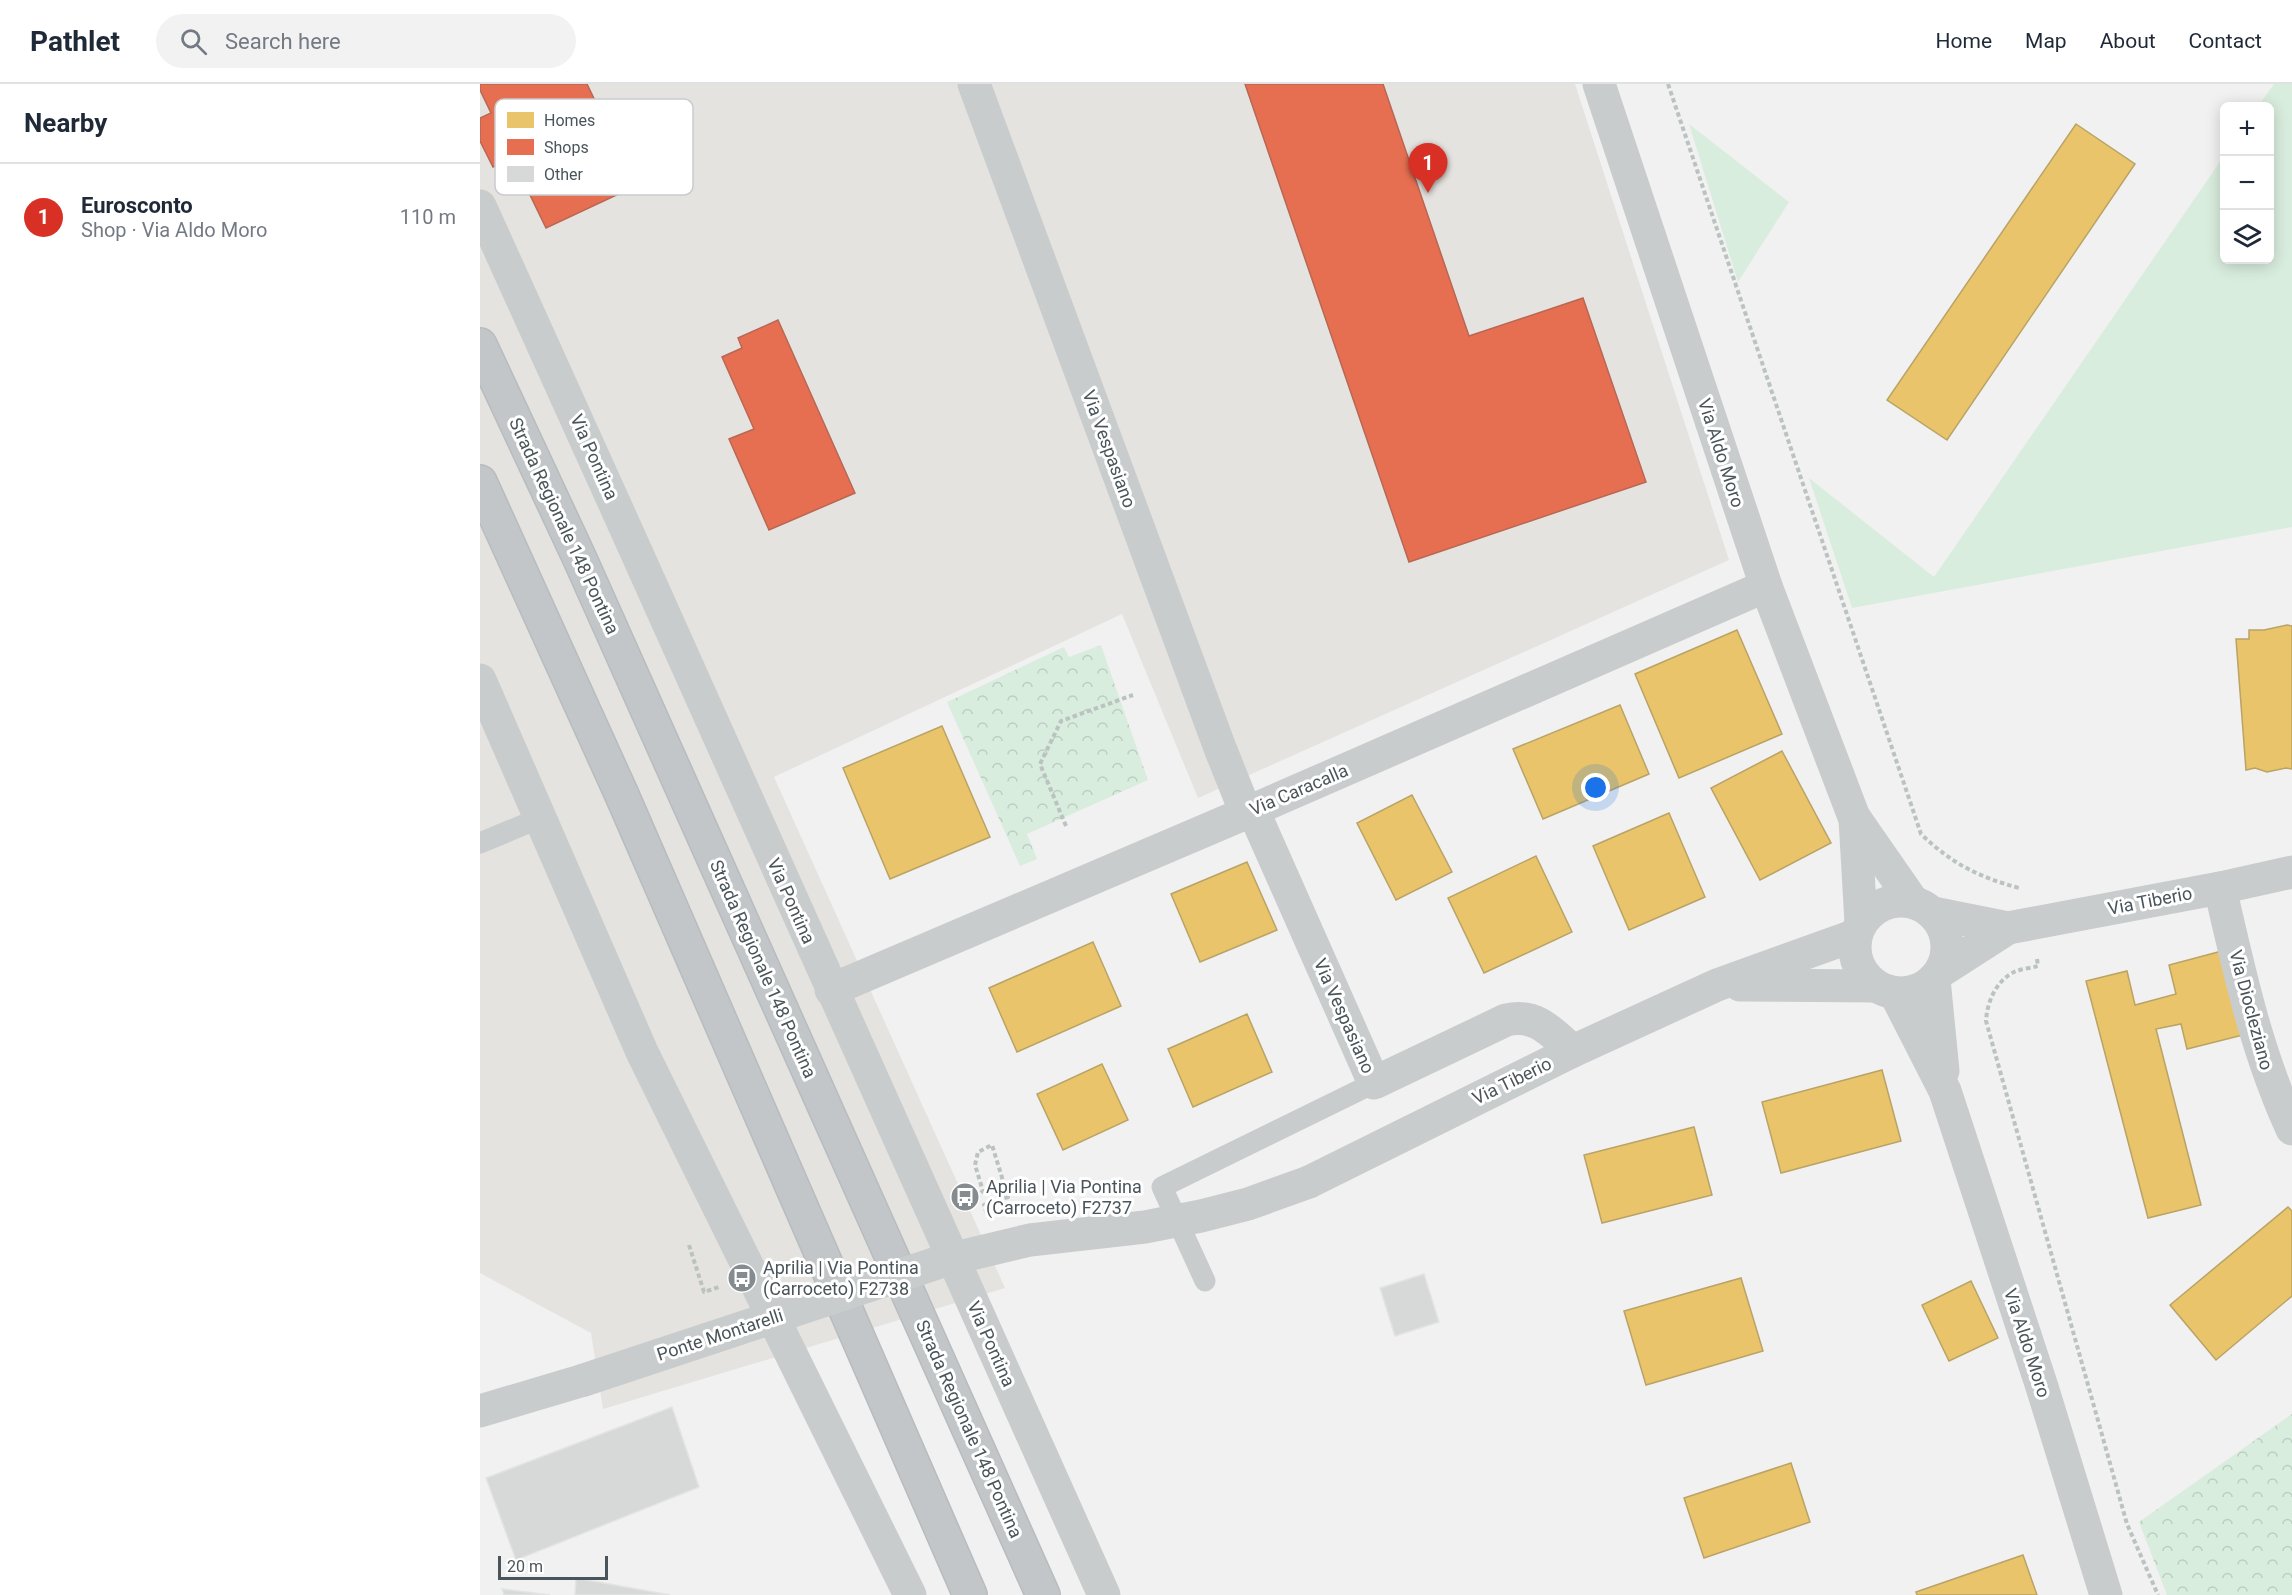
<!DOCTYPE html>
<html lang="en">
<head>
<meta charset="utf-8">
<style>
	body { margin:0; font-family:Roboto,sans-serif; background:#f2f2f3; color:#1f2937 }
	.controls { position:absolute; right:18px; top:18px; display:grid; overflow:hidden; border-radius:9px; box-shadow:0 3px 15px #0003 }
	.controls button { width:54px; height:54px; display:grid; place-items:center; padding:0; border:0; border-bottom:2px solid #e0e1e3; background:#fff; color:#1f2937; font:30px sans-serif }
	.scale { position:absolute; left:18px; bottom:15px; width:110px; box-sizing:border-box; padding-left:6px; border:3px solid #4a555b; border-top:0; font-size:16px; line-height:21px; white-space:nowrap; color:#4a555b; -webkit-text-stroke:4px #fff; paint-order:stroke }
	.you { position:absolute; left:1116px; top:704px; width:21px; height:21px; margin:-15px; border:4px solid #fff; border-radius:50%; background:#1a73e8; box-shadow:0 0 0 9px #1a73e833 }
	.badge { display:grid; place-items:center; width:39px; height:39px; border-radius:50%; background:#d93025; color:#fff; font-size:20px; font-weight:700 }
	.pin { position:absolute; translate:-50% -50px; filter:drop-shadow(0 2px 3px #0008) }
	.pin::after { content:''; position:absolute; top:32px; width:21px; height:18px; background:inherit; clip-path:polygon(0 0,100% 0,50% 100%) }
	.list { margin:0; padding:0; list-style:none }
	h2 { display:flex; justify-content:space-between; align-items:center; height:78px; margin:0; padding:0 24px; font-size:26px }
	h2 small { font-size:20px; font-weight:400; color:#747a83 }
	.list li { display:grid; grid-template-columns:39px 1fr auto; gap:18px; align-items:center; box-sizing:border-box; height:108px; padding:0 24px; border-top:2px solid #e0e1e3 }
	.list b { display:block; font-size:22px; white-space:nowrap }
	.list p { margin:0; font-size:20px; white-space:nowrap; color:#747a83 }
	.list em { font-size:20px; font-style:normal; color:#747a83 }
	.icon { flex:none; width:33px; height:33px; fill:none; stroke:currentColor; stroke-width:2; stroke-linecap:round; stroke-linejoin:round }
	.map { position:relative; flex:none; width:1812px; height:1511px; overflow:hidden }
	header { display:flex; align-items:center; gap:36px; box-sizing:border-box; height:84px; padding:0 30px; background:#fff; border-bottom:2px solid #e0e1e3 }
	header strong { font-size:28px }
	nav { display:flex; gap:33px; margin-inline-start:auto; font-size:21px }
	.search { width:420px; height:54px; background:#f2f2f3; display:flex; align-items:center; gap:15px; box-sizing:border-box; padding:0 21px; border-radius:33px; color:#747a83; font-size:22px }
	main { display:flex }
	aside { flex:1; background:#fff }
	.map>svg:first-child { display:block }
	.commercial { fill:#e5e3df }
	.grass { fill:#d9edde }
	.park { fill:url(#park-crowns) }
	.homes { fill:#e9c46a; stroke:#b9a366; stroke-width:1.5 }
	.shops { fill:#e76f51; stroke:#b86754; stroke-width:1.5 }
	.building { fill:#d7d9d9; stroke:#e3e3e4; stroke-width:1.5 }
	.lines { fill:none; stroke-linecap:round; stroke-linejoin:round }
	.trunk-casing { stroke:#b7bcbf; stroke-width:36 }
	.path { stroke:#bac3bf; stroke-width:4; stroke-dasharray:4.5 3; stroke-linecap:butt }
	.service { stroke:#c9cccd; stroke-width:21 }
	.minor { stroke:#c9cccd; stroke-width:33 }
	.tertiary { stroke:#c9cccd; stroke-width:33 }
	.trunk { stroke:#c2c6c8; stroke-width:33 }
	.minor-bridge { stroke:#c9cccd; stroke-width:33 }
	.labels { text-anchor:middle; stroke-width:6; stroke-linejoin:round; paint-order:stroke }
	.street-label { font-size:18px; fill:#4a555b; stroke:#fff }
	.poi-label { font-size:18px; fill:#4a555b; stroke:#fff; text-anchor:start }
	.key { fill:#fff; stroke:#c9ccce; stroke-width:1.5 }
	.key-label { font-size:16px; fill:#4a555b }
</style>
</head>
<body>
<header>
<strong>Pathlet</strong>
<div class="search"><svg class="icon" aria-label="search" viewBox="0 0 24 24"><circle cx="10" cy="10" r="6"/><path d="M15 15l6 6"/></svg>Search here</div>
<nav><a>Home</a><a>Map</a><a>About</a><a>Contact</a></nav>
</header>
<main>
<aside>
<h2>Nearby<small></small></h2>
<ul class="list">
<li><span class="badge">1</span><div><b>Eurosconto</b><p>Shop · Via Aldo Moro</p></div><em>110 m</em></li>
</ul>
</aside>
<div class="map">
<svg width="1812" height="1511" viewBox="0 0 1812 1511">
	<defs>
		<pattern id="park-crowns" width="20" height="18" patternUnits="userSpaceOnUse" patternTransform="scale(1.5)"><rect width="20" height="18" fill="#d9edde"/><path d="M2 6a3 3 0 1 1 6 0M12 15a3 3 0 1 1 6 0" fill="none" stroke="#bccdc1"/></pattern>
	</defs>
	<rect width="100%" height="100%" fill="#f1f1f1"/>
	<polygon class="commercial" points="0,0 1095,0 1249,476 718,714 642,530 294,693 525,1204 123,1325 111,1249 0,1189"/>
	<g class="grass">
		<polygon points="1794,0 1812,0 1812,443 1372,524 1329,394 1454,493 1744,72 1744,176 1790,176 1790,22 1778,22"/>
		<polygon points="1209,40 1309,118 1258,198"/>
	</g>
	<g class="park">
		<polygon points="621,561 668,696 547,750 557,775 540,782 467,618 584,563 589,573"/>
		<polygon points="1812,1330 1812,1511 1687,1511 1659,1438"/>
	</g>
	<g class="homes">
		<polygon points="1596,40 1655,80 1467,356 1407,316"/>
		<polygon points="1807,541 1812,542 1812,685 1806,684 1787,688 1775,684 1766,686 1756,555 1769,555 1769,546 1784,546"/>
		<polygon points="1257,546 1302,650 1199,694 1155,590"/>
		<polygon points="1140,621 1169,690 1063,735 1033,665"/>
		<polygon points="462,642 510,753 410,795 363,684"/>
		<polygon points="1302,667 1351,759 1280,796 1231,704"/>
		<polygon points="932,711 972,788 916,816 877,739"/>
		<polygon points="1189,729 1225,813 1149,846 1113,762"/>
		<polygon points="1056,772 1092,848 1004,889 968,814"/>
		<polygon points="767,778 797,846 720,878 691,810"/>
		<polygon points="613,858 641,922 537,968 509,904"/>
		<polygon points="1742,867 1763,951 1707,965 1701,940 1676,945 1721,1121 1668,1134 1606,897 1647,887 1655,921 1696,910 1689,881"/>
		<polygon points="767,930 792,988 713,1023 688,965"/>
		<polygon points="622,980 648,1036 583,1066 557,1010"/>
		<polygon points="1402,986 1421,1057 1301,1089 1282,1018"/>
		<polygon points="1214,1043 1232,1111 1122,1139 1104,1071"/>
		<polygon points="1808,1123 1812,1127 1812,1212 1736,1276 1690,1221"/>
		<polygon points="1261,1194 1283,1267 1166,1301 1144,1227"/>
		<polygon points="1491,1197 1518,1254 1469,1277 1442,1221"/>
		<polygon points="1311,1379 1330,1438 1224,1474 1204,1414"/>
		<polygon points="1543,1471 1557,1511 1437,1511 1436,1508"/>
	</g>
	<g class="shops">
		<polygon points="0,0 107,0 156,102 66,144 32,74 13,83 0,57 0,34 11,29 0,6"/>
		<polygon points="765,0 903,0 989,252 1103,214 1166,398 929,478"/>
		<polygon points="298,236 375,409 289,446 249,355 274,345 242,273 262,264 258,254"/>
	</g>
	<g class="building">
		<polygon points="944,1190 959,1238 915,1252 900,1204"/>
		<polygon points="192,1323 219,1403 36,1476 6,1394"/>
		<polygon points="96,1494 190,1511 95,1511"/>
		<polygon points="22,1505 70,1511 24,1511"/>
	</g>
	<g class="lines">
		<g class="trunk-casing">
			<g id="trunk">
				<polyline points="0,261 99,473 563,1511"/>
				<polyline points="0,398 141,709 490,1511"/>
			</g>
		</g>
		<g class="path">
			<path d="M1188 0 1441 750C1472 780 1499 793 1539 804"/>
			<polyline points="586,742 560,680 581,637 653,611"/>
			<path d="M1557 875 1558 882C1551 884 1541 885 1534 888 1516 897 1507 918 1506 937L1647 1440 1678 1511"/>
			<polyline points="489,1117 495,1115 503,1107 495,1081 498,1068 512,1061 528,1113 504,1121 507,1130"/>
			<polyline points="209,1161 224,1208 239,1203"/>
		</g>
		<g class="service">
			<polyline points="0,759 60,734"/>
			<polyline points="725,1197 682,1103 894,999"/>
		</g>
		<g class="minor">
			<polyline points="494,0 740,664 766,729"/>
			<polyline points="1119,0 1286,502 1374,733 1433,818"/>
			<path d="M773 726 894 999 1026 936C1057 929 1071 948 1093 967"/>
			<polyline points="1375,735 1381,839"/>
			<path d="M1740 804C1759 886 1776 967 1812 1045"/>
			<circle cx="1421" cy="863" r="46"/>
			<polyline points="1453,829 1528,844"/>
			<polyline points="1461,887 1528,844 1740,804 1812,788"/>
			<polyline points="1454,895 1463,987"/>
			<polyline points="1260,901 1396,902"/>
			<polyline points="351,906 773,726 1286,502"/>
			<polyline points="1415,909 1465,1007 1562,1303 1626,1511"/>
			<polyline points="829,1098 1093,967 1237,901 1376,851"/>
			<polyline points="0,1327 104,1296"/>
		</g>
		<g class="tertiary">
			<path d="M0 122C210 584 415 1048 624 1511"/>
			<polyline points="0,596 162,968 430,1511"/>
		</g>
		<use href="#trunk" class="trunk"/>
		<polyline class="minor-bridge" points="104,1296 466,1176 550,1156 665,1143 721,1132 768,1120 829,1098"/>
	</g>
	<defs>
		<g id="bus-disc" transform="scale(1.5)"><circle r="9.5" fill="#848c90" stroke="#fff"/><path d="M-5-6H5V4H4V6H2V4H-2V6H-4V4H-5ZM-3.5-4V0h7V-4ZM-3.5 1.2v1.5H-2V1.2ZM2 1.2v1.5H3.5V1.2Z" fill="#fff"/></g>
	</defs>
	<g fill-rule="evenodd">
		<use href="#bus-disc" x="485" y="1113"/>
		<use href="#bus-disc" x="262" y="1194"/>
	</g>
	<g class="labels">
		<g class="street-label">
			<text transform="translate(629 365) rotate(70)" y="6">Via Vespasiano</text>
			<text transform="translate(1241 369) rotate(72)" y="6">Via Aldo Moro</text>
			<text transform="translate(114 373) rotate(66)" y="6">Via Pontina</text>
			<text transform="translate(84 442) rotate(65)" y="6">Strada Regionale 148 Pontina</text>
			<text transform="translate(819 706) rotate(-23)" y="6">Via Caracalla</text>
			<text transform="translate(311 817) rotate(66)" y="6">Via Pontina</text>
			<text transform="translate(1670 817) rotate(-11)" y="6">Via Tiberio</text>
			<text transform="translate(283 885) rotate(66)" y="6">Strada Regionale 148 Pontina</text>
			<text transform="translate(1771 926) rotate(75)" y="6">Via Diocleziano</text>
			<text transform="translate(864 932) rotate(66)" y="6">Via Vespasiano</text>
			<text transform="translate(1032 997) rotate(-26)" y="6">Via Tiberio</text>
			<text transform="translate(240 1251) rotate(-18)" y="6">Ponte Montarelli</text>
			<text transform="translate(1547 1259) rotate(72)" y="6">Via Aldo Moro</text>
			<text transform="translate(511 1260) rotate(66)" y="6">Via Pontina</text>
			<text transform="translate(489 1345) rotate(66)" y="6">Strada Regionale 148 Pontina</text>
		</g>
		<g class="poi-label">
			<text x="506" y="1109">Aprilia | Via Pontina<tspan x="506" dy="21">(Carroceto) F2737</tspan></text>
			<text x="283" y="1190">Aprilia | Via Pontina<tspan x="283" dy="21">(Carroceto) F2738</tspan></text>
		</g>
	</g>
	<rect x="15" y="15" width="198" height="96" rx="9" class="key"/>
	<rect x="27" y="28" width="27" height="16" fill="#e9c46a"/>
	<rect x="27" y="55" width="27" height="16" fill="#e76f51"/>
	<rect x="27" y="82" width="27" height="16" fill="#d7d9d9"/>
	<g class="key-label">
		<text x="64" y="42">Homes</text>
		<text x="64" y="69">Shops</text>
		<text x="64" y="96">Other</text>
	</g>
</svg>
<div class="controls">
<button>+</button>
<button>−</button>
<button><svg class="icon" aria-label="layers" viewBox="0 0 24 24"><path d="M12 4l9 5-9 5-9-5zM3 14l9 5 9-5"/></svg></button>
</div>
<div class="scale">20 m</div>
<div class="you"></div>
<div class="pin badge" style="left:948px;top:109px">1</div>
</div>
</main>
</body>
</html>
